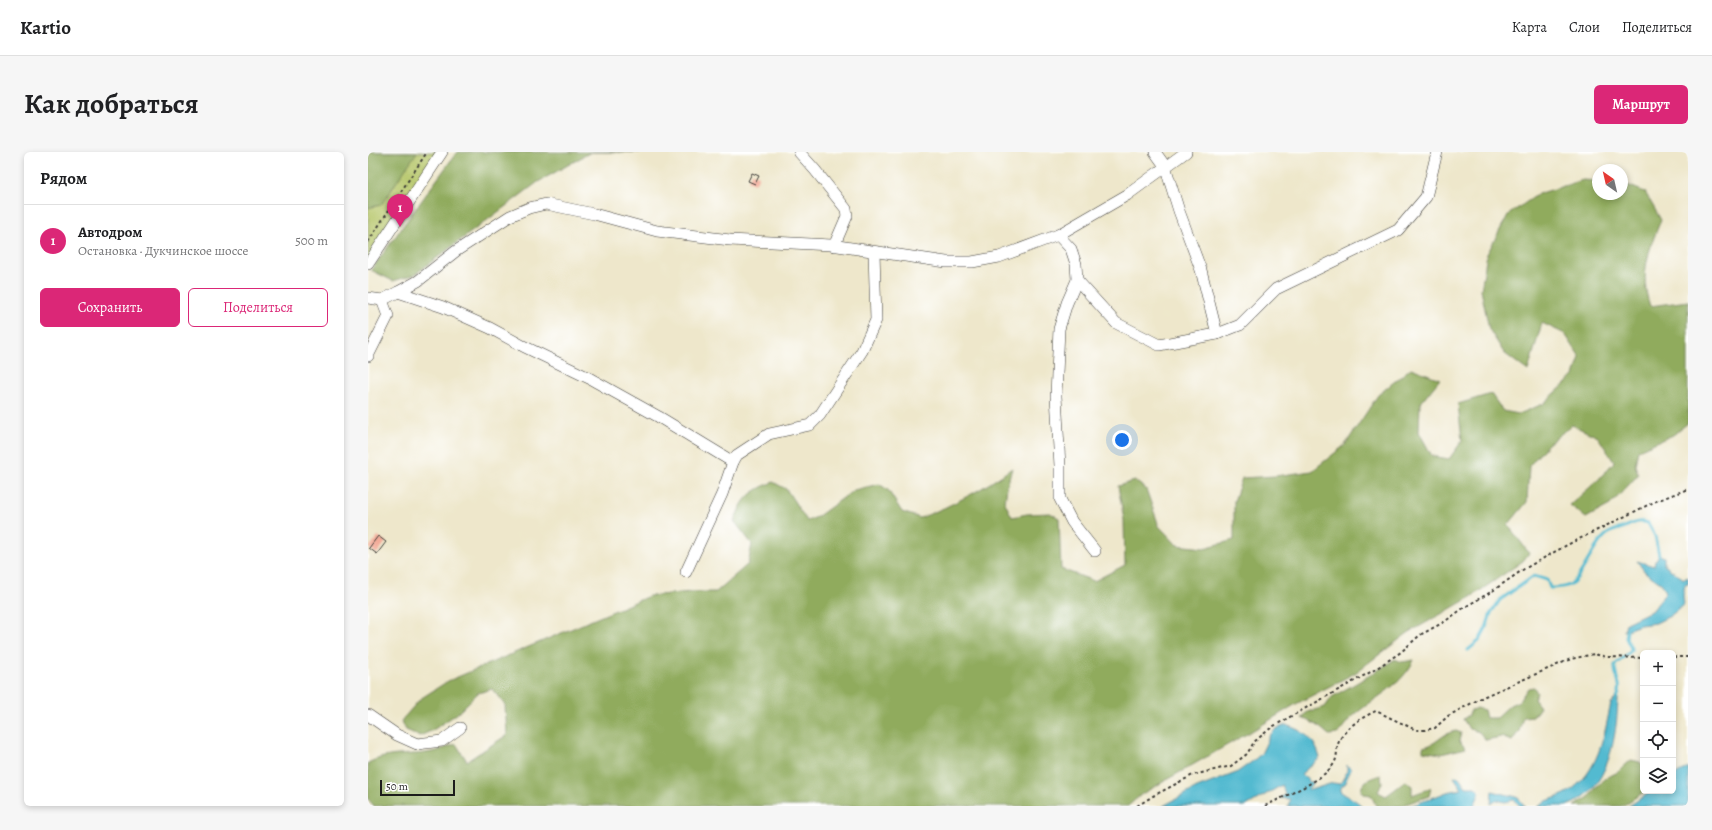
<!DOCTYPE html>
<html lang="ru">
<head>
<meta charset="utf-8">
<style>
	body { margin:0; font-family:Alegreya,serif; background:#f6f6f6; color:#202124 }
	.controls { position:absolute; right:12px; bottom:12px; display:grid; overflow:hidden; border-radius:6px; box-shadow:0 2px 6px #0003 }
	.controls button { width:36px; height:36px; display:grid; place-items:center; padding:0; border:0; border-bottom:1px solid #e0e0e0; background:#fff; color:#202124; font:20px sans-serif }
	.compass { position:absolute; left:1224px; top:12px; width:36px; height:36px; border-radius:50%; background:#fff; box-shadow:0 2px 6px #0003; rotate:326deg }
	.scale { position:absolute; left:12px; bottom:10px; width:75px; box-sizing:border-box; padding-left:4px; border:2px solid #1c1c1c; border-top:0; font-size:11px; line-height:14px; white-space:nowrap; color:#1c1c1c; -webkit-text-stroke:3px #fff; paint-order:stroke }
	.you { position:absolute; left:754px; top:288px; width:14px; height:14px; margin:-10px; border:3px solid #fff; border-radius:50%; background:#1a73e8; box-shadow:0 0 0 6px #1a73e833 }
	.badge { display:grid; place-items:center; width:26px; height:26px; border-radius:50%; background:#db2777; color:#fff; font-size:13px; font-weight:700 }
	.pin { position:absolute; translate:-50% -33px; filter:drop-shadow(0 1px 2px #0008) }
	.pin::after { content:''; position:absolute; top:21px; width:14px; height:12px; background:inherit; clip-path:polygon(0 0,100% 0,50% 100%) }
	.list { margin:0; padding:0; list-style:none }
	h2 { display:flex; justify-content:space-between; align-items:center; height:52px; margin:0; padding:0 16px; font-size:17px }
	h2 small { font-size:13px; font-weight:400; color:#757577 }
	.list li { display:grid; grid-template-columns:26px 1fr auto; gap:12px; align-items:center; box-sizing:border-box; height:72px; padding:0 16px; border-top:1px solid #e0e0e0 }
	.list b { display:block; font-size:15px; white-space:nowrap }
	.list p { margin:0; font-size:13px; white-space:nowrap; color:#757577 }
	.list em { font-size:13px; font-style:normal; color:#757577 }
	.actions { display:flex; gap:8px; padding:12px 16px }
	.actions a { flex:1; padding:9px 0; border:1px solid #db2777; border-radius:6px; text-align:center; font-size:14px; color:#db2777 }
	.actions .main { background:#db2777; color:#fff }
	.icon { flex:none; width:22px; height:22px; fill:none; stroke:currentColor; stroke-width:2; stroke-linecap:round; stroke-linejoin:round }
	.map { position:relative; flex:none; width:1320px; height:654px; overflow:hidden; border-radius:6px }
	header { display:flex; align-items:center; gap:24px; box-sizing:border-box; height:56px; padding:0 20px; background:#fff; border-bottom:1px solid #e0e0e0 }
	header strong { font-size:19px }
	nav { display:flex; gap:22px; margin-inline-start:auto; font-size:14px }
	.intro { display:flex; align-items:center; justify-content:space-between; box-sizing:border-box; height:96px; padding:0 24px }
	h1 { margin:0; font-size:28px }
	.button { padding:10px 18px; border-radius:6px; background:#db2777; color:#fff; font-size:14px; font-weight:700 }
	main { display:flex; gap:24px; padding:0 24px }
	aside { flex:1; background:#fff; border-radius:6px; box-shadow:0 2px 6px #0003 }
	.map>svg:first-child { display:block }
	.green { fill:#b6c669; stroke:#697142 }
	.forest { fill:#90ab5d; stroke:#56643c }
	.water { fill:#52bad0; stroke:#376b76 }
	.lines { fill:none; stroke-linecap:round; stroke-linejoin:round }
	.stream { stroke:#52bad0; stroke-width:3 }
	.building { fill:#f3ab99 }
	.minor-casing { stroke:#3c3a36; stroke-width:12 }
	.path { stroke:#3c3a36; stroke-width:2; stroke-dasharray:3 3; stroke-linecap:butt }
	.minor { stroke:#fff; stroke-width:11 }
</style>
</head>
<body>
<header>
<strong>Kartio</strong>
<nav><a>Карта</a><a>Слои</a><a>Поделиться</a></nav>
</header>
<div class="intro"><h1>Как добраться</h1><a class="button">Маршрут</a></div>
<main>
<aside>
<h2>Рядом<small></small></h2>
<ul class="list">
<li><span class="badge">1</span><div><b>Автодром</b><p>Остановка · Дукчинское шоссе</p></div><em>500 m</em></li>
</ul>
<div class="actions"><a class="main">Сохранить</a><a>Поделиться</a></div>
</aside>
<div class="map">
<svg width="1320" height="654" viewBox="0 0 1320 654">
	<rect width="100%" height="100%" fill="#fff"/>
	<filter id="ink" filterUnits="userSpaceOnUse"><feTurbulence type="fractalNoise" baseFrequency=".025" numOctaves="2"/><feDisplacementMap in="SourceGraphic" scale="8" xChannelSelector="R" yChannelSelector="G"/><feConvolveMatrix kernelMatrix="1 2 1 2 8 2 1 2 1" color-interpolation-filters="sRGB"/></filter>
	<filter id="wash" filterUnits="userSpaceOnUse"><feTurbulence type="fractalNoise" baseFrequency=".012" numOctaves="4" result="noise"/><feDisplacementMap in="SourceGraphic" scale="16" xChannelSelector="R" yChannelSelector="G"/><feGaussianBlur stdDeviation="0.9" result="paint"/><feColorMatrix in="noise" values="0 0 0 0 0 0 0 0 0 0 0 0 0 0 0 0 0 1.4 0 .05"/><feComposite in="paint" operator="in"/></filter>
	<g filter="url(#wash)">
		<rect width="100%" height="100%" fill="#eee7cb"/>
		<polygon class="green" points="0,0 74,0 0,112"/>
		<g class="forest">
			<polygon points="0,0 49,0 13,53 0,56"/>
			<polygon points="89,0 300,0 223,0 170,30 46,123 25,129 3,118"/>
			<path d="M1215 28 1230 29V42H1254V31L1277 40 1293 68C1281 97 1271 123 1282 154L1320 149V271L1305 283 1270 298 1267 313 1270 323 1242 353 1218 366 1202 353 1230 328 1246 310 1230 285 1204 273 1180 292 1161 314 1159 350 1140 373 1161 401 1155 409 1103 445 1040 481 987 521 928 552 889 576 774 642 760 654H6L0 647V611C19 600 44 604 64 600 72 599 80 594 88 592L99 609 139 583 137 553 124 537 110 541 90 561 65 578 52 584 38 578 33 569 52 547 80 529 281 444 323 440H348L380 412 384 392 366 369C376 345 381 340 405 330L418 337 439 369 449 365 486 338 511 332 520 338 534 360 552 366C585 353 616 337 644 316L639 335 637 351 644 365 659 362 682 361 691 366 693 417 726 429 757 413 756 368 750 334 767 329 778 337 791 374 809 393 836 396 866 388V349L874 326 907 324 944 319 977 293 1010 243 1043 216 1072 227 1052 252 1051 280 1064 304 1081 307 1094 289 1090 252 1123 242 1135 259 1151 262 1175 252 1206 224 1212 205 1197 182 1174 171 1160 219 1136 201 1121 177 1113 138 1119 102 1140 63 1170 42Z"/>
			<path d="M1027 507 1034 510 1046 508C1034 534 1005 546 984 565 979 570 974 576 970 582L961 583 949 573 934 566 939 560 957 555 964 545 1004 522Z"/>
			<polygon points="1166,535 1169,541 1166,547 1172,555 1166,564 1155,565 1151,579 1144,589 1133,585 1118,588 1111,580 1101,577 1095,567 1101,563 1103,558 1109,556 1116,558 1118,566 1128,566 1142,553 1151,549 1160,536"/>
			<path d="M1088 579 1093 581 1091 589 1098 596 1073 602 1055 599V595C1069 593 1073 581 1088 579Z"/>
			<polygon points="1263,608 1272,610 1275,614 1276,640 1254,654 1206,654 1221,645 1227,636 1238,626 1250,620"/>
			<path d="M1013 623 1014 631 1010 640 1018 644 1038 629 1044 634V643L1063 636 1061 644 1032 654H1008L1003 643 996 642 993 640C993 628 1004 626 1013 623Z"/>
		</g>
		<g class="water">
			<polygon points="1291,403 1296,405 1296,413 1316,427 1320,425 1320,432 1317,433 1315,443 1316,453 1302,464 1288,471 1272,473 1256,479 1258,471 1285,458 1298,440 1294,432 1277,420 1269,409 1286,414 1287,409"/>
			<path d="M1248 546H1250C1249 584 1241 641 1198 654 1190 654 1179 654 1170 654 1179 647 1191 646 1200 640 1231 620 1236 584 1243 551Z"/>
			<path d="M918 573C936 579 947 587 952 606L933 622 942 630H946L940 637 942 638 965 631 972 632 979 620V613L983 617C982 622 978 625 978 631L974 634 972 639C979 645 987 647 994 654H920L922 648 921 647 912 646 917 643 914 633 878 654H795L829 636 868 621 885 609 893 602 902 583 908 577Z"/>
			<polygon points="1320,615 1320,654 1261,654 1284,639 1305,639 1305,625"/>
			<polygon points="1086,625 1091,625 1098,635 1107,635 1112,640 1106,654 1043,654 1079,640 1094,637"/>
			<polygon points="1124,639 1149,645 1157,654 1152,654 1146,648 1137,650 1129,648 1123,652"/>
		</g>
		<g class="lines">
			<g class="stream">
				<path d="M1100 498 1111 489 1118 476 1123 461 1132 448 1166 424 1179 428 1182 436C1189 436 1195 436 1201 433 1212 429 1225 394 1237 384 1243 378 1250 378 1257 375 1266 371 1271 368 1280 371L1287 384 1291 403"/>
				<path d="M1249 546C1256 532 1246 527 1247 513L1264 498 1258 486 1259 478"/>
			</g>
		</g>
		<g id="blocks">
			<g class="building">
				<polygon points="384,21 391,24 387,32 380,29"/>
				<polygon points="10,384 18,390 9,402 1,396"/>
			</g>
		</g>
	</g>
	<g filter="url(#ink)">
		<use href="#blocks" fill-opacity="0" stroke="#3c3a36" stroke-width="1"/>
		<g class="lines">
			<g class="minor-casing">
				<g id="minor">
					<polyline points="431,0 447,18 478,57 479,64 466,94"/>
					<polyline points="690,83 703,97 708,112 709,128 699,151 691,177 688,244 692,314 692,347 704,370 727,399"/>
					<polyline points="0,112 74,0"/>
					<polyline points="709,128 748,171 791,193 849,182 833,118 811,59 797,14 787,0"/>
					<polyline points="30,140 75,155 122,176 155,194 221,226 291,265 365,310 354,342 318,420"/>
					<polyline points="0,146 14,148 30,140 50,129 88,99 142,64 161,56 178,52 226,62 289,79 362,88 463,93 578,110 604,110 631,105 690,83 759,43 818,0"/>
					<polyline points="849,182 872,173 908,137 1030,78 1058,45 1069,0"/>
					<polyline points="0,204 20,164 14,148"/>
					<polyline points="365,310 369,303 401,282 442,273 452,263 494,199 508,168 506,100"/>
					<polyline points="0,563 29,583 49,592 74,589 92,576"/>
				</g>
			</g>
			<g class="path">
				<polyline points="0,90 59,0"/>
				<polyline points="1305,505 1320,505"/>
				<polyline points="769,654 785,644 825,623 863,614 879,602 886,590 904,575 1006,518 1033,500 1052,483 1076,470 1097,455 1123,440 1156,417 1199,393 1288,349 1320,337"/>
				<path d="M897 654C916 644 953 630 965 613 970 606 968 600 970 592 975 577 994 565 1008 559L1048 578H1057L1067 576 1080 564 1117 544 1203 507 1226 502 1239 505 1275 506"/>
			</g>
			<use href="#minor" class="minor"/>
		</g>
	</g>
</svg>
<div class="controls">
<button>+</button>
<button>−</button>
<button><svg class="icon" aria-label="locate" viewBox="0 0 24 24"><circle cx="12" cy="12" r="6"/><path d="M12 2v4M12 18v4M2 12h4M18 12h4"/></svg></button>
<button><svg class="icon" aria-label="layers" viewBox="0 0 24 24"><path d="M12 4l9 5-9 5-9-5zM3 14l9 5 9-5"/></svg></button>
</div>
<svg class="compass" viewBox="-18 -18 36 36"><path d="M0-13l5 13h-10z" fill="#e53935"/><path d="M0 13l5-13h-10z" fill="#757577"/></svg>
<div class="scale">50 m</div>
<div class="you"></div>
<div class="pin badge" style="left:32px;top:75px">1</div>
</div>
</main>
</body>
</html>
